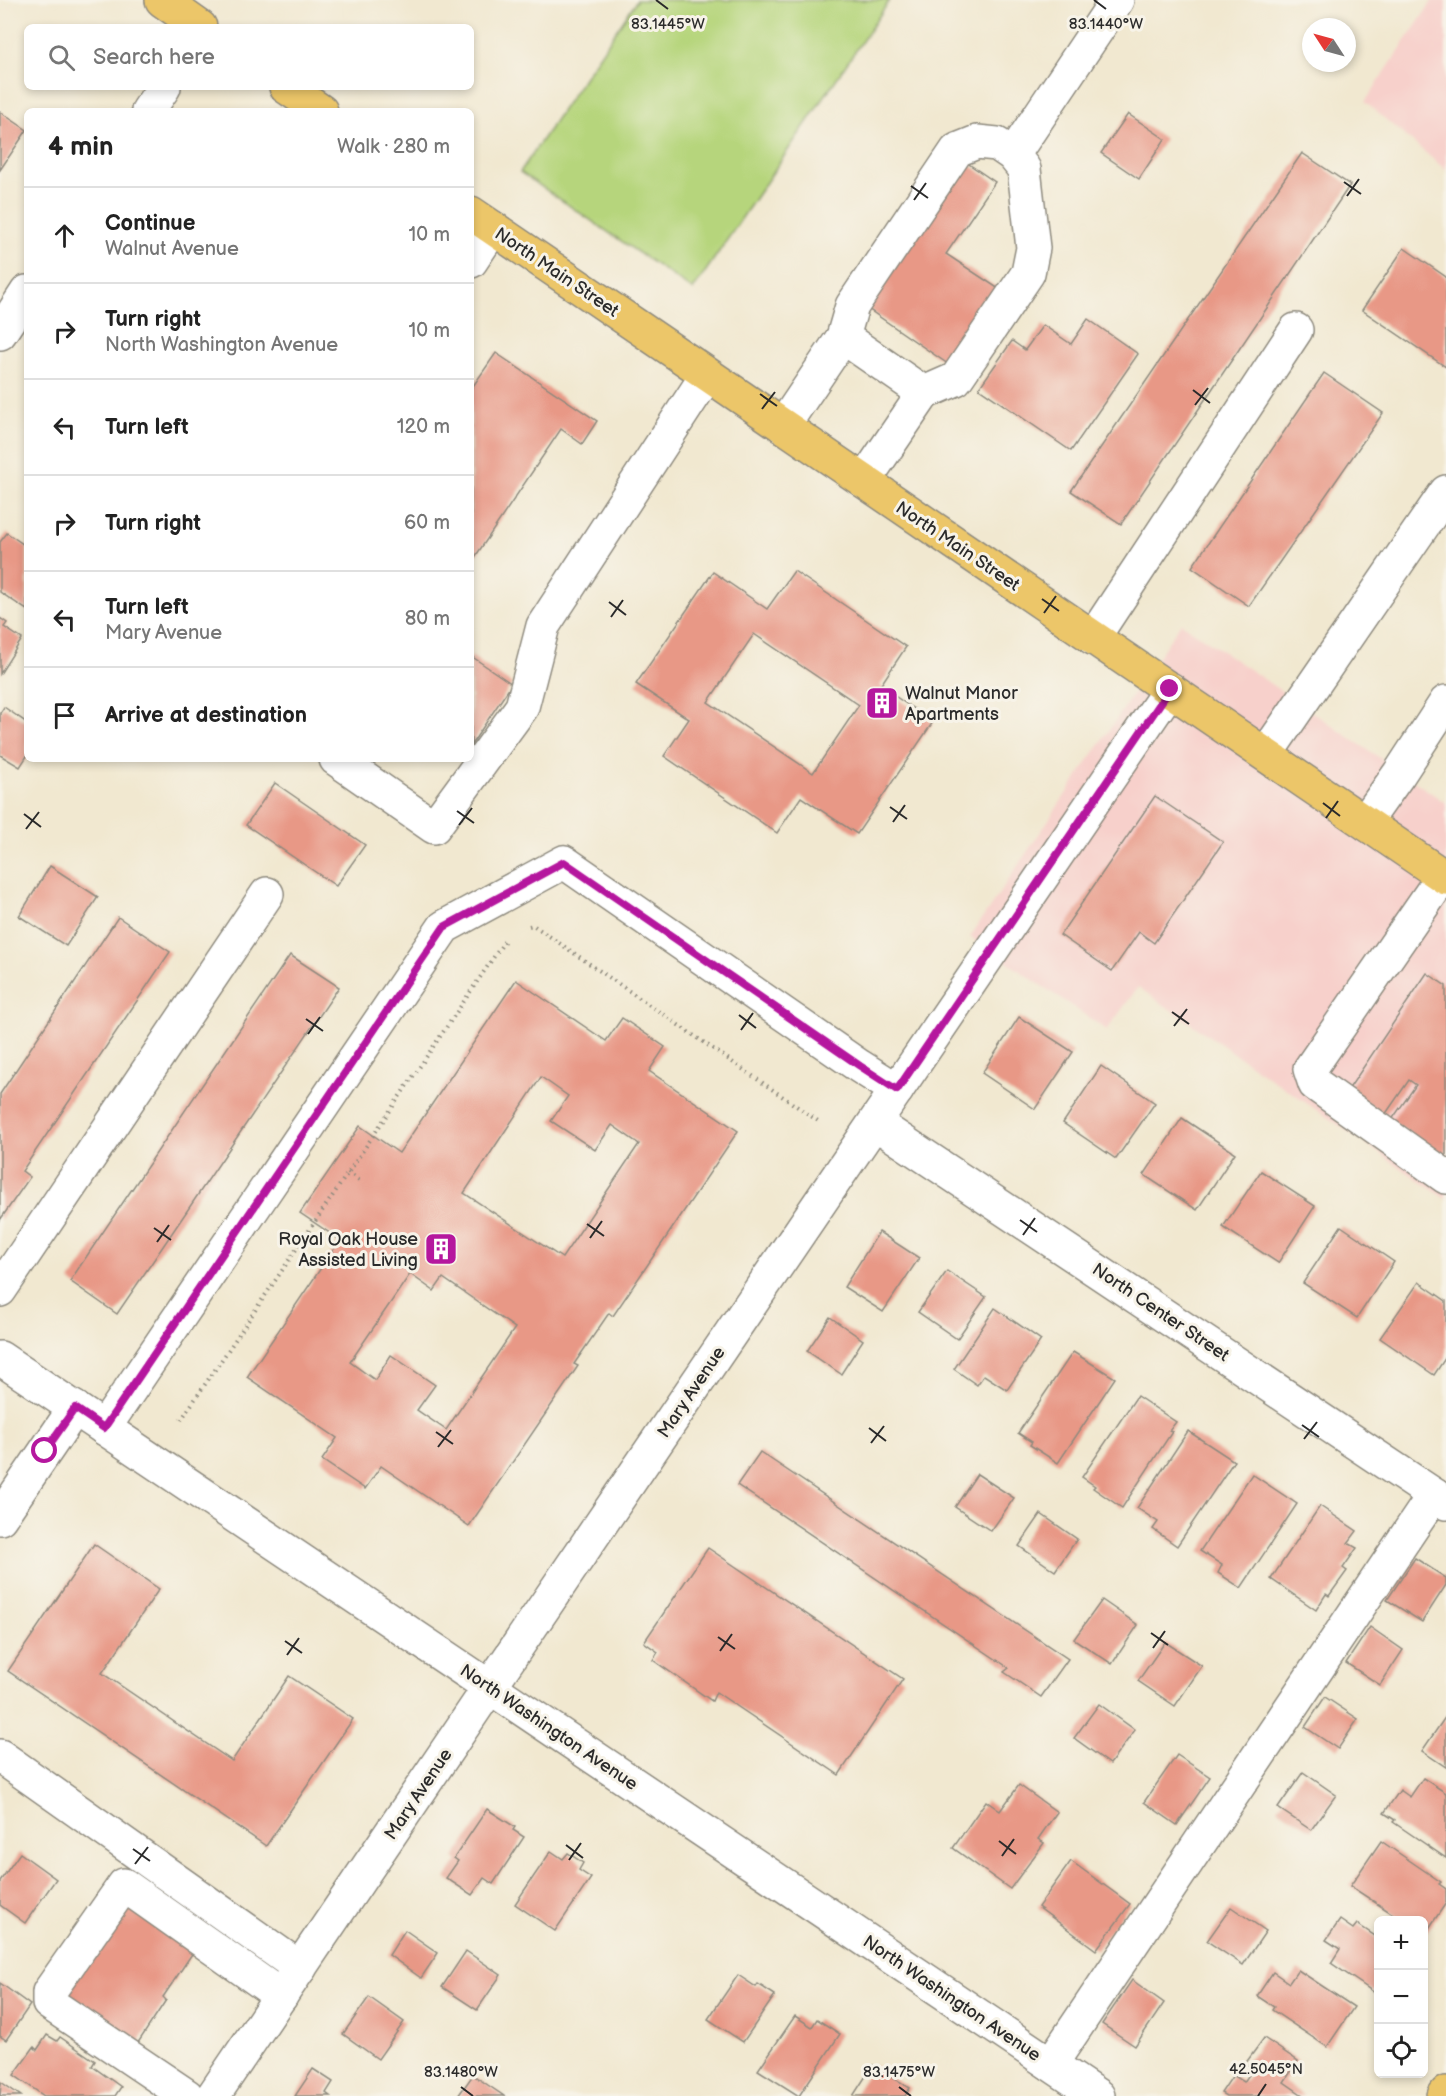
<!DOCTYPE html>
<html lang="en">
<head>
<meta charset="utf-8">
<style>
	body { margin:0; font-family:"Balsamiq Sans",sans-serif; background:#f6f6f6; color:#222 }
	.controls { position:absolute; right:18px; bottom:18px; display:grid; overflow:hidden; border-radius:9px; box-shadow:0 3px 9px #0003 }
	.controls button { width:54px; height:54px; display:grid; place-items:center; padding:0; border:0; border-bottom:2px solid #e0e0e0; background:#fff; color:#222; font:30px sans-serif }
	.compass { position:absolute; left:1302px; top:18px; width:54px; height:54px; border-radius:50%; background:#fff; box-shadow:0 3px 9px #0003; rotate:306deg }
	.stop { position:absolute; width:18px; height:18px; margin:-14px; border:4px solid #b5179e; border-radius:50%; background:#fff }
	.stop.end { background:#b5179e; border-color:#fff; box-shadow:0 2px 6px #0008 }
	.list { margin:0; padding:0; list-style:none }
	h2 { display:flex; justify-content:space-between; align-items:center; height:78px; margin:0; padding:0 24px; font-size:26px }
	h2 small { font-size:20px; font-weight:400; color:#767676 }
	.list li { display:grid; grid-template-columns:39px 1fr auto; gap:18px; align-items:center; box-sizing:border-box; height:96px; padding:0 24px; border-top:2px solid #e0e0e0 }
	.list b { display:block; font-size:22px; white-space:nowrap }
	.list p { margin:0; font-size:20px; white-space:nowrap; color:#767676 }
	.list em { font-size:20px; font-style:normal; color:#767676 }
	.icon { flex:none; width:33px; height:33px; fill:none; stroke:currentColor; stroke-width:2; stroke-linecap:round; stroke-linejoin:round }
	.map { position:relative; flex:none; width:1446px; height:2096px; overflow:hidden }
	.search { position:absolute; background:#fff; box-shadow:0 3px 9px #0003; left:24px; top:24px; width:450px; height:66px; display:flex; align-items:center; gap:15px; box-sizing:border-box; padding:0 21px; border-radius:9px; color:#767676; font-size:22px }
	.panel { position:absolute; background:#fff; box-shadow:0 3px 9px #0003; left:24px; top:108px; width:450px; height:654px; border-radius:9px }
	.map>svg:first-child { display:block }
	.built { fill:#f7d0cb }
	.green { fill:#b6d57c; stroke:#708054; stroke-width:1.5 }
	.building { fill:#e89886; fill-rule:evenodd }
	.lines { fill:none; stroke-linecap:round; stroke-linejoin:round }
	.minor-casing { stroke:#8e8a7e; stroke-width:36 }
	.major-casing { stroke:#8e8a7e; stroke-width:36 }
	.path { stroke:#8e8a7e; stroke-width:4; stroke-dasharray:1.5 4.5; stroke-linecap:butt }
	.minor { stroke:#fff; stroke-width:33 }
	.major { stroke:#ecc669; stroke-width:33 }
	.route { stroke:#b5179e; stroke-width:8 }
	.ticks { fill:none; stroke:#2b2b2b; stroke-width:2 }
	.labels { text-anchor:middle; stroke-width:6; stroke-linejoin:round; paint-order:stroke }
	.street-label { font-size:18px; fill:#2b2b2b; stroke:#f7f3e8 }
	.poi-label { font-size:18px; fill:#2b2b2b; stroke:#f7f3e8; text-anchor:start }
	.ticks-label { font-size:15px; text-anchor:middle; fill:#2b2b2b; stroke:#f7f3e8; stroke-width:6; stroke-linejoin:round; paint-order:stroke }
</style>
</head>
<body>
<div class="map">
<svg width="1446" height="2096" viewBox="0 0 1446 2096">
	<rect width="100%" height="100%" fill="#f7f3e8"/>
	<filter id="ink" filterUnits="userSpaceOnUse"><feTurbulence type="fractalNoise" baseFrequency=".0167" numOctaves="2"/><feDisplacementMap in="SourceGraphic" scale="12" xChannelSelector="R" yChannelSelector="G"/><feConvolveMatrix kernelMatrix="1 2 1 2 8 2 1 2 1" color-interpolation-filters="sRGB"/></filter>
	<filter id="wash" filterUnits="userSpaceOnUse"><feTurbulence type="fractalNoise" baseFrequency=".008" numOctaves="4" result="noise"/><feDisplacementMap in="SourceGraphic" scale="24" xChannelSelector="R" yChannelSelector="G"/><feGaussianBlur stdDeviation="1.35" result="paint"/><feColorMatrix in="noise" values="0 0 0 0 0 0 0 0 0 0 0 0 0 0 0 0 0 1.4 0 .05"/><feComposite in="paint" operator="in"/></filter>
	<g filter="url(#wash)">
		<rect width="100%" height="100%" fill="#f1e8d0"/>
		<g class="built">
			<polygon points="1433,0 1446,0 1446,170 1365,102"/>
			<polygon points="1181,623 1446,803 1446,1199 1138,987 1107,1030 970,937"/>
		</g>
		<polygon class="green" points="637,0 890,0 693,290 520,172"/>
		<g id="blocks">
			<g class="building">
				<polygon points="0,112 27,130 0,170"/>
				<polygon points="1128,114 1165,139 1139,179 1101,153"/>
				<polygon points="1302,153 1350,185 1121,524 1071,491"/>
				<polygon points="957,156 995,182 946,254 999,289 948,364 858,302"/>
				<polygon points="1404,248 1446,277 1446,367 1362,310"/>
				<polygon points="1088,319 1138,354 1071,451 979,388 1012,341 1025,350 1043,325 1071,344"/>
				<polygon points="496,353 597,421 582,444 561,429 471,563 471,389"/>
				<polygon points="1324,373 1383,413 1249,606 1192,567"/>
				<polygon points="7,533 27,547 27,610 0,592 0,542"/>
				<path d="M794 571 906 647 880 686 933 722 857 834 801 797 777 833 664 756 689 719 636 684 713 572 767 609ZM754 634 859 705 813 773 708 702Z"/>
				<polygon points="0,618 7,623 4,627 22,639 0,674"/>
				<polygon points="471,656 512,684 471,745"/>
				<polygon points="4,707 27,723 27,756 20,767 0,755 0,713"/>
				<polygon points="275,783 365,845 336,886 246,825"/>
				<polygon points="1155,796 1223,842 1154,943 1139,932 1112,971 1060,935"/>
				<polygon points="50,866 98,897 66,946 19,916"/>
				<polygon points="118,917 170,952 22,1171 30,1177 0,1220 0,1094"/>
				<polygon points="290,955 339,987 117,1314 70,1281"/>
				<polygon points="1427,973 1446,986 1446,1158 1391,1121 1416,1085 1409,1080 1385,1115 1348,1090"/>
				<path d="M516 980 606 1041 622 1018 665 1047 649 1071 738 1131 613 1316 609 1313 574 1364 578 1366 469 1526 381 1466 365 1489 322 1460 337 1438 247 1377 340 1240 300 1213 360 1126 399 1153ZM541 1077 568 1096 551 1121 595 1150 612 1125 639 1144 562 1258 464 1193ZM410 1274 434 1291 443 1278 515 1328 446 1430 417 1410 435 1385 391 1355 375 1380 350 1362Z"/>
				<polygon points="1019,1017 1073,1052 1035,1109 982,1073"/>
				<polygon points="1101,1066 1155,1103 1116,1159 1063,1123"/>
				<polygon points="1182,1118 1235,1153 1197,1210 1144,1175"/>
				<polygon points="1261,1171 1315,1206 1278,1263 1223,1227"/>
				<polygon points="1341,1226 1394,1262 1357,1318 1303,1283"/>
				<polygon points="879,1232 919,1258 883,1312 844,1287"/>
				<polygon points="947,1271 986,1297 957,1339 918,1312"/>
				<polygon points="1419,1282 1446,1301 1446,1357 1434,1375 1380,1338"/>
				<polygon points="995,1308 1041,1340 1007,1390 984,1375 977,1385 954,1369"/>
				<polygon points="830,1317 863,1340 841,1374 807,1351"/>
				<polygon points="1073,1352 1115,1378 1058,1463 1030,1445 1032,1442 1018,1433"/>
				<polygon points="1137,1396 1176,1422 1169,1431 1172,1432 1122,1508 1093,1488 1095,1486 1082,1477"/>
				<polygon points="1188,1431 1234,1461 1177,1546 1153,1529 1158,1522 1137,1508"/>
				<polygon points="760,1452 1068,1659 1041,1697 1004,1672 1009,1668 737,1485"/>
				<polygon points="977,1474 1014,1498 991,1531 955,1507"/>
				<polygon points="1252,1474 1297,1504 1241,1588 1218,1573 1222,1565 1200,1551"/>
				<polygon points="1320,1506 1357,1531 1348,1543 1357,1548 1343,1568 1347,1571 1329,1596 1326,1594 1316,1610 1271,1579"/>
				<polygon points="1041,1514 1077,1539 1055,1571 1019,1546"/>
				<polygon points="94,1544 159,1589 102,1673 232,1761 289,1676 353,1719 266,1846 8,1671"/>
				<polygon points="708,1548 903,1679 839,1775 716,1692 712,1701 653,1660 658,1652 644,1642"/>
				<polygon points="1415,1558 1446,1578 1446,1585 1422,1622 1387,1600"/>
				<polygon points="1102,1600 1138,1625 1112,1664 1074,1639"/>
				<polygon points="1370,1627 1403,1650 1380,1685 1346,1663"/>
				<polygon points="1165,1642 1202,1666 1175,1706 1138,1681"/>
				<polygon points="1325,1697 1358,1719 1338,1749 1305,1727"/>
				<polygon points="1099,1704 1135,1730 1110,1764 1074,1738"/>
				<polygon points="1446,1716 1446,1767 1422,1751"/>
				<polygon points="1177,1755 1210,1777 1177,1825 1144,1802"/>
				<polygon points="1303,1772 1336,1795 1311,1830 1278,1808"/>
				<polygon points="1423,1778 1446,1793 1446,1858 1393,1822 1395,1820 1384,1813 1400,1790 1410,1797"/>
				<polygon points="1019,1785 1057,1812 1038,1839 1044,1843 1010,1889 953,1848 986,1801 1000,1811"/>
				<polygon points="487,1809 515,1827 513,1830 524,1837 493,1884 484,1878 472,1895 446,1878 458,1861 454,1858"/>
				<polygon points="1381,1841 1441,1882 1439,1884 1446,1889 1446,1903 1427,1931 1424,1928 1424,1920 1402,1920 1350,1886"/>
				<polygon points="551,1851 563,1859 568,1853 583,1863 579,1870 591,1878 555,1931 515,1904"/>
				<polygon points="20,1853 56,1879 25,1923 0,1905 0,1881"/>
				<polygon points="1071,1861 1130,1904 1096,1950 1038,1907"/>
				<polygon points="125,1893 200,1942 163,1997 166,2000 132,2052 54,2000"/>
				<polygon points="1231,1907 1266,1931 1243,1965 1207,1941"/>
				<polygon points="1340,1920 1353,1929 1357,1924 1378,1938 1378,1995 1331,1963 1340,1949 1326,1940"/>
				<polygon points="405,1930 438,1953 421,1978 389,1955"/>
				<polygon points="466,1951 501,1975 477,2010 442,1987"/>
				<polygon points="1298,1970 1354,2007 1327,2047 1272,2010 1274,2007 1257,1996 1273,1972 1289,1983"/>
				<polygon points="738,1975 756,1987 758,1984 775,1995 743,2042 708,2019"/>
				<polygon points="1132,1980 1164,2003 1135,2046 1102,2024"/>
				<polygon points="0,1983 30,2005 6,2040 0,2036"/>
				<polygon points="369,1997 404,2022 378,2059 343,2034"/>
				<polygon points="795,2016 812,2027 817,2019 840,2034 799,2096 758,2070"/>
				<polygon points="47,2035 57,2041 60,2037 95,2061 92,2066 121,2087 115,2096 44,2096 14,2075 34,2047 37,2050"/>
				<polygon points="1264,2038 1298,2061 1284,2082 1304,2096 1226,2096 1221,2093 1233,2075 1244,2082 1253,2069 1245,2064"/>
				<polygon points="873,2065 910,2088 905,2096 853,2096"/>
				<polygon points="313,2069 333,2082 326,2093 330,2096 295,2096"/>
				<polygon points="473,2075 504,2096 458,2096"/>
				<polygon points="1,2082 21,2096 0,2096"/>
			</g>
		</g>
	</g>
	<g filter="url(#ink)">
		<use href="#blocks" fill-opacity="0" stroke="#8e8a7e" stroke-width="1.5"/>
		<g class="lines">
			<g class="minor-casing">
				<g id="minor">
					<polyline points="148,111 164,87"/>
					<polyline points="1013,155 1117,0"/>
					<polyline points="471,261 493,228"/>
					<polyline points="0,333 27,292"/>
					<polyline points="843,337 924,393"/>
					<polyline points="783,426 843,337 852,306 957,150 977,142 997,144 1013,155 1024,169 1033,248 1028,273 956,379 924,393 864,481"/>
					<polyline points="1093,638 1296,330"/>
					<polyline points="1266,754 1446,492"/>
					<polyline points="336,759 434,827 522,707 543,626 707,375"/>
					<polyline points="1365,822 1399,774 1446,702"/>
					<polyline points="1443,876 1310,1069 1315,1084 1446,1177"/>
					<polyline points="875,1123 1446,1503"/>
					<polyline points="0,1290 267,894"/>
					<polyline points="0,1358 1098,2096"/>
					<polyline points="104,1428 444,927 564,862 859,1066 897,1090"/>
					<polyline points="0,1518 75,1408"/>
					<polyline points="0,1756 300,1968"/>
					<polyline points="1051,2064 1434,1495"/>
					<polyline points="187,2096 49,2003 49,1992 124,1885 281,1996"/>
					<polyline points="213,2096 489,1688 1170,689"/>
				</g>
			</g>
			<g class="major-casing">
				<g id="major">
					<polyline points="162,0 200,27"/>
					<polyline points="286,87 321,111"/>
					<polyline points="471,213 1446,878"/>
					<polyline points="1444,2096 1446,2093"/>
				</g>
			</g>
			<g class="path">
				<polyline points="529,926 533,925 821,1123"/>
				<polyline points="348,1172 359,1180"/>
				<polyline points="181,1420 506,939"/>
			</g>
			<use href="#minor" class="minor"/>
			<use href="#major" class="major"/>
		</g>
	</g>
	<g class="lines" filter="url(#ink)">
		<polyline class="route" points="45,1451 75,1408 104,1428 444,927 564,862 860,1066 897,1090 1170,689"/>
	</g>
	<path class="ticks" d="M656 0 668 9M1094 0 1106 9M1344 182 1361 194M911 186 928 198M1347 196 1359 179M914 200 926 183M1193 390 1210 403M760 394 777 406M1195 405 1208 388M762 409 775 392M1042 599 1059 611M609 602 626 615M1044 613 1056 596M611 617 623 600M1323 803 1340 816M890 807 907 819M457 811 474 823M24 814 41 827M1326 818 1338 801M893 822 905 805M459 825 472 808M26 829 39 812M1172 1012 1189 1024M739 1015 756 1028M306 1019 323 1031M1174 1026 1187 1009M741 1030 753 1013M308 1034 320 1017M1020 1220 1037 1232M587 1224 604 1236M154 1228 171 1240M1023 1235 1035 1218M590 1238 602 1221M157 1242 169 1225M1302 1425 1319 1437M869 1428 886 1441M436 1432 453 1444M1304 1439 1317 1422M871 1443 884 1426M438 1447 451 1430M1151 1633 1168 1645M718 1637 735 1649M285 1641 302 1653M1153 1648 1165 1631M720 1651 732 1634M287 1655 299 1638M999 1841 1016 1854M566 1845 583 1858M133 1849 150 1861M1002 1856 1014 1839M569 1860 581 1843M135 1864 148 1847M461 2087 473 2096M899 2087 911 2096M1258 2096 1266 2084"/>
	<defs>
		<g id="building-square" transform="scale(1.725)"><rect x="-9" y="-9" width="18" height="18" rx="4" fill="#b5179e" stroke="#f7f3e8"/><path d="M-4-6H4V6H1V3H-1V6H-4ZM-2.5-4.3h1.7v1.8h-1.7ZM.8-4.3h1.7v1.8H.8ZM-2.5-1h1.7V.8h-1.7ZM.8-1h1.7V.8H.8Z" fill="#fff"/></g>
	</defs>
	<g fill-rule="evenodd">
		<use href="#building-square" x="882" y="703"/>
		<use href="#building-square" x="441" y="1249"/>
	</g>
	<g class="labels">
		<g class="street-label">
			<text transform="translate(557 272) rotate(34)" y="6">North Main Street</text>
			<text transform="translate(958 546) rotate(34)" y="6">North Main Street</text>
			<text transform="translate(1161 1312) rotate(34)" y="6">North Center Street</text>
			<text transform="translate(691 1392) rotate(-56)" y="6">Mary Avenue</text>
			<text transform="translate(549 1727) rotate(34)" y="6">North Washington Avenue</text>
			<text transform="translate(418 1794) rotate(-56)" y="6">Mary Avenue</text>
			<text transform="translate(952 1998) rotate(34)" y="6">North Washington Avenue</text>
		</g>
		<g class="poi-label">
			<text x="905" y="699">Walnut Manor<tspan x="905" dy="21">Apartments</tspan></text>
			<text x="418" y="1245" text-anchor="end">Royal Oak House<tspan x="418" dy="21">Assisted Living</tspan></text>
		</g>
	</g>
	<g class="ticks-label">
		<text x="668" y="29">83.1445°W</text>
		<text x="1106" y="29">83.1440°W</text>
		<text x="1266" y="2074">42.5045°N</text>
		<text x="461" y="2077">83.1480°W</text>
		<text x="899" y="2077">83.1475°W</text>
	</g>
</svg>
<div class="controls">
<button>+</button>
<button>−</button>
<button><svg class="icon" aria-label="locate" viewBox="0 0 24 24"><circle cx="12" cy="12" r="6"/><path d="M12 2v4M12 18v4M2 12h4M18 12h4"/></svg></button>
</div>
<svg class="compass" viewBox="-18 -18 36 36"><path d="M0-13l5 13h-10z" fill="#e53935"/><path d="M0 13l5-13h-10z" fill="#767676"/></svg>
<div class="stop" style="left:45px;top:1451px"></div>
<div class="stop end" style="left:1170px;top:689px"></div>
<div class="search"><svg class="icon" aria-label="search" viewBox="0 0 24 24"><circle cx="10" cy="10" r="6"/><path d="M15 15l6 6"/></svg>Search here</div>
<section class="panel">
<h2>4 min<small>Walk · 280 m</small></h2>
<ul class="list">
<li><svg class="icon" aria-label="ahead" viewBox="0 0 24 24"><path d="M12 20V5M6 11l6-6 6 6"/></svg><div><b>Continue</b><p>Walnut Avenue</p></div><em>10 m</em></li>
<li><svg class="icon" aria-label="right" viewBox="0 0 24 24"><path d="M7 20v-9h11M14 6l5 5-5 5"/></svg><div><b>Turn right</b><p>North Washington Avenue</p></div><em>10 m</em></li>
<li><svg class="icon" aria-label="left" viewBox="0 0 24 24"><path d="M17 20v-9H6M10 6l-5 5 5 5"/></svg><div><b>Turn left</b></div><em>120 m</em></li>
<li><svg class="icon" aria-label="right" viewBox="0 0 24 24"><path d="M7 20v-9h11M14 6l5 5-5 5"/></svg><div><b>Turn right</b></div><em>60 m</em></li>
<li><svg class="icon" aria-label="left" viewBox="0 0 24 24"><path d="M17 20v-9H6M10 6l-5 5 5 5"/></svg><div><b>Turn left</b><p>Mary Avenue</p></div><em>80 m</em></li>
<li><svg class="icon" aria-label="arrive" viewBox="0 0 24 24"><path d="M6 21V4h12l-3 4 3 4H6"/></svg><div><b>Arrive at destination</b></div></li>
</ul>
</section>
</div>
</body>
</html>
